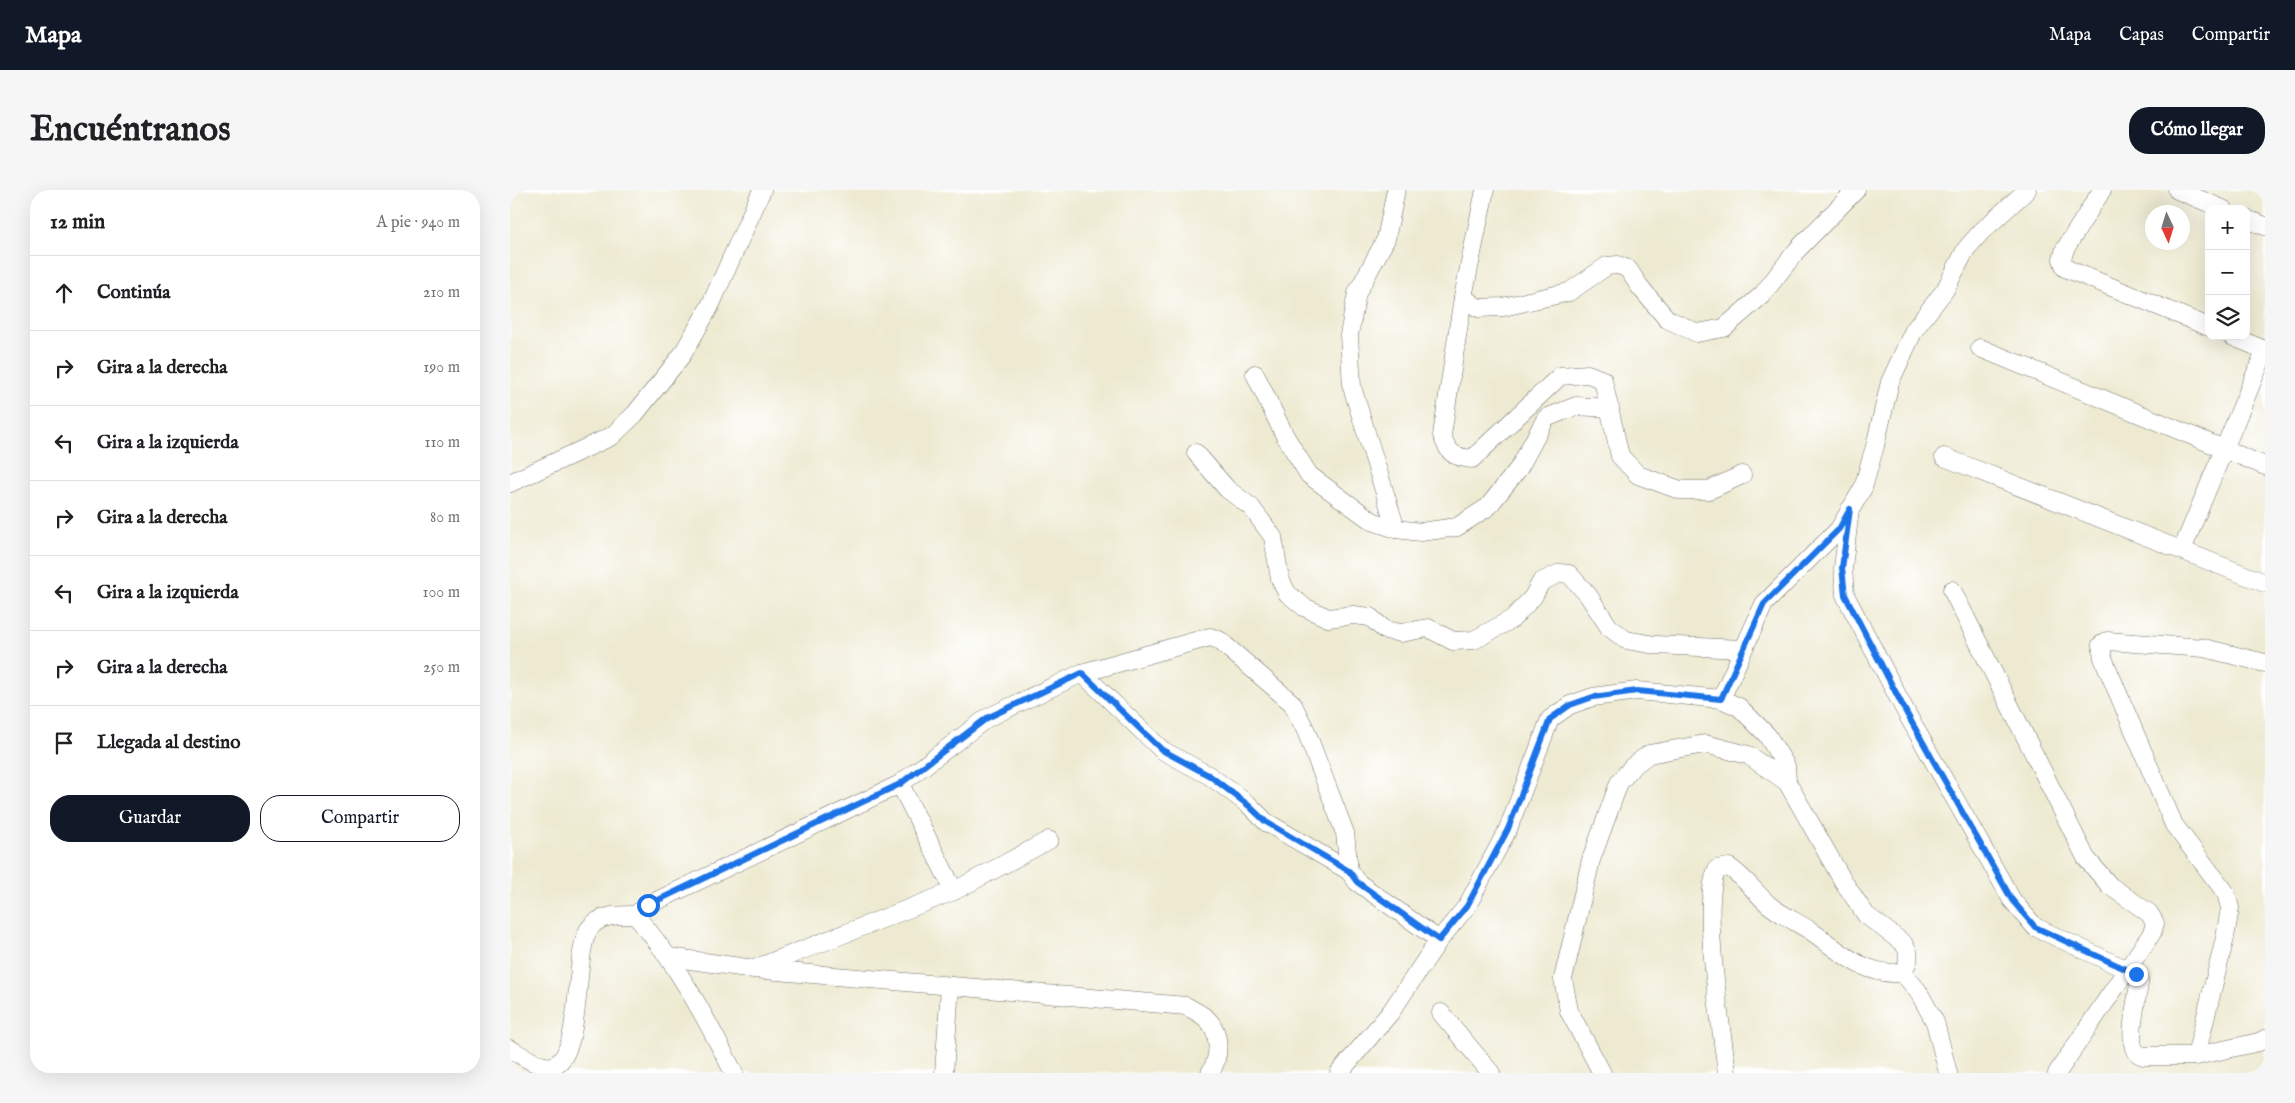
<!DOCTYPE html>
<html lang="es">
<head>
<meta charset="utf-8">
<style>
	body { margin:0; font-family:"IM FELL English",serif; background:#f6f6f6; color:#202124 }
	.controls { position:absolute; right:15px; top:15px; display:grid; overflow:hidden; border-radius:10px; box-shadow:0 5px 20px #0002 }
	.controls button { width:45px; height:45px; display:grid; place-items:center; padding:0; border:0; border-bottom:1px solid #e0e0e0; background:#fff; color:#202124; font:25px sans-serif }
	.compass { position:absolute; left:1635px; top:15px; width:45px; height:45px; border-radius:50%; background:#fff; box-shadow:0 5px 20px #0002; rotate:176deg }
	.stop { position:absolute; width:15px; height:15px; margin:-11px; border:4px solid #1a73e8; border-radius:50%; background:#fff }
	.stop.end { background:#1a73e8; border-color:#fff; box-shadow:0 1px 5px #0008 }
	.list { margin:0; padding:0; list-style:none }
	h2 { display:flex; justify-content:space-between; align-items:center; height:65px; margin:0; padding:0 20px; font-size:21px }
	h2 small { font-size:16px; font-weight:400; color:#757577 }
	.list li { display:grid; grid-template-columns:32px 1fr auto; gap:15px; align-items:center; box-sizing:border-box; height:75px; padding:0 20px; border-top:1px solid #e0e0e0 }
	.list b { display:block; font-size:19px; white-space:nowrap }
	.list em { font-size:16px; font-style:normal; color:#757577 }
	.actions { display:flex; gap:10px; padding:15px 20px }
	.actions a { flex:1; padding:11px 0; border:1px solid #111827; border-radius:20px; text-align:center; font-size:18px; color:#111827 }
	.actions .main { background:#111827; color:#fff }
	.icon { flex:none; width:28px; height:28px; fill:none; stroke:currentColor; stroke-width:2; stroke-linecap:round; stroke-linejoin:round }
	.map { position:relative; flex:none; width:1755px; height:883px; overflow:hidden; border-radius:20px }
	header { display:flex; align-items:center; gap:30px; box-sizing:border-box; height:70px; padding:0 25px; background:#111827; color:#fff }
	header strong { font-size:24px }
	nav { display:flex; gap:28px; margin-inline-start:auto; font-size:18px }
	.intro { display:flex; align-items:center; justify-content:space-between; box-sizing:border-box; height:120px; padding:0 30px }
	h1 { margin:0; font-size:35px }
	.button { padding:12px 22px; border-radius:20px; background:#111827; color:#fff; font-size:18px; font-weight:700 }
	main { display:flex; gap:30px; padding:0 30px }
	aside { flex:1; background:#fff; border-radius:20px; box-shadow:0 5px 20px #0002 }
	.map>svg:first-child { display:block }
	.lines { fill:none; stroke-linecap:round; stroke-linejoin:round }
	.street-casing { stroke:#6f6e65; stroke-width:19 }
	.street { stroke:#fff; stroke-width:18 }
	.route { stroke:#1a73e8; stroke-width:6 }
</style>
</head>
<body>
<header>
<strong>Mapa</strong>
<nav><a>Mapa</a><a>Capas</a><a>Compartir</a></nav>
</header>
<div class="intro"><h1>Encuéntranos</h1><a class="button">Cómo llegar</a></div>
<main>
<aside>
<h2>12 min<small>A pie · 940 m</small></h2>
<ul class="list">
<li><svg class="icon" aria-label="ahead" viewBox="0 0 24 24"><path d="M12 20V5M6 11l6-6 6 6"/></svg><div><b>Continúa</b></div><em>210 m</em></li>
<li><svg class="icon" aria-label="right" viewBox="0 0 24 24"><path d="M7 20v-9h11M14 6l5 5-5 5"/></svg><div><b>Gira a la derecha</b></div><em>190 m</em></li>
<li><svg class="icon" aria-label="left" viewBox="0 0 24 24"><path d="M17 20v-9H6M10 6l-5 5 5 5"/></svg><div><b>Gira a la izquierda</b></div><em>110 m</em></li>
<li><svg class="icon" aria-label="right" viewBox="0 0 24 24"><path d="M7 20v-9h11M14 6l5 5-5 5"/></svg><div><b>Gira a la derecha</b></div><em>80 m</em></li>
<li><svg class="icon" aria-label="left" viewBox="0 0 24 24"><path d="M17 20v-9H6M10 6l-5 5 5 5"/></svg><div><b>Gira a la izquierda</b></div><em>100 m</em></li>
<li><svg class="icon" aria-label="right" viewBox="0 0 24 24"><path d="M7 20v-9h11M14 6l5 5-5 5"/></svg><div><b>Gira a la derecha</b></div><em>250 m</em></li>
<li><svg class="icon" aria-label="arrive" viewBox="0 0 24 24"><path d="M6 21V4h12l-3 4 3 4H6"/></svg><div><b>Llegada al destino</b></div></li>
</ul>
<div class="actions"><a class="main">Guardar</a><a>Compartir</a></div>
</aside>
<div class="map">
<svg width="1755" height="883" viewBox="0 0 1755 883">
	<rect width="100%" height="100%" fill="#fff"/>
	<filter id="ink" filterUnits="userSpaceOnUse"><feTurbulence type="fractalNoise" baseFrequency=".02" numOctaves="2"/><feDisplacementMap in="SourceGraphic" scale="10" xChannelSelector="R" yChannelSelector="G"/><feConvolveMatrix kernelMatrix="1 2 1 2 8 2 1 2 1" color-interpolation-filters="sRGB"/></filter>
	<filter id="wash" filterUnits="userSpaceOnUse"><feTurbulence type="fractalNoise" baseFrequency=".0096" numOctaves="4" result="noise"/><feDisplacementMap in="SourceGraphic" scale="20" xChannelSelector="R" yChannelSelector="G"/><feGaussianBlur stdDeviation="1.12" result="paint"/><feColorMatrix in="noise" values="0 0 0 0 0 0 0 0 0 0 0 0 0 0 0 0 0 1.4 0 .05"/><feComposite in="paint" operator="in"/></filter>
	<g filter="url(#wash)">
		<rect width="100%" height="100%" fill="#eeead2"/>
	</g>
	<g filter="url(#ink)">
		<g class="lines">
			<g class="street-casing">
				<g id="street">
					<path d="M975 0 953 107 932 245C938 263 943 267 962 269L1050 186 1078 184 1093 190 1110 266 1128 285 1170 300H1199L1232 285"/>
					<polyline points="1592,0 1555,59 1552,69 1555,78 1699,137"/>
					<polyline points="1667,0 1713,19"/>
					<polyline points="1736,29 1755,36"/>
					<polyline points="953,107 968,118 993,117 1059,102 1097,76 1108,75 1118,79 1130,97 1157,129 1187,143 1214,138 1252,105 1287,60 1346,0"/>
					<polyline points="1721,146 1755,160"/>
					<polyline points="1470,158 1755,276"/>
					<polyline points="745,184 775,246 799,285 862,331 886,339 911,342 947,337 978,317 1009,278 1036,228 1066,216 1100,218"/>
					<polyline points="686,263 717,299 741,317 763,347 770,389 777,403 794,417 818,428 844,425 860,427 875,440 891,443 918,438 943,451 964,450 1002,429 1023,407 1031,392 1050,383 1059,384 1078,405 1099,437 1116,450 1145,455 1233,459"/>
					<polyline points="1434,267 1755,393"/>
					<polyline points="0,293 102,246 125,224 172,165 200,116 252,0"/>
					<path d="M1340 319 1333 378 1335 405 1397 524 1502 710 1525 737 1626 784 1629 789V794C1627 808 1617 852 1626 862 1626 863 1633 866 1633 866H1686L1749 852 1755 849"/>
					<polyline points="886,339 842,197 839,145 847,103 876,49 886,0"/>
					<polyline points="1672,360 1755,161"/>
					<polyline points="1442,400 1576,668 1600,696 1639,723 1645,733 1642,743 1547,883"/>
					<polyline points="572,483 652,560 700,586 739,615 756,632 839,681"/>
					<polyline points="1211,509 1254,414 1329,339 1353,298 1365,256 1380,192 1404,140 1435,100 1456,59 1471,42 1517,0"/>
					<polyline points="390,594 444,701"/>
					<polyline points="125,725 138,715 390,594 477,528 572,483 700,447 709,450 782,513 796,541 835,643 839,681 847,692 929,750"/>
					<path d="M159 767 244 779 676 816C681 819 688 822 693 826 711 838 711 866 700 883"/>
					<polyline points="249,777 444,701 539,650"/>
					<polyline points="1393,783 1408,801 1425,832 1438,883"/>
					<polyline points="931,823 981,883"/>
					<path d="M0 859C10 864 30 879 42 876 74 868 63 762 79 739 89 724 110 725 125 725 167 772 195 827 224 883"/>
					<polyline points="1686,866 1715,748 1720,718 1716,703 1664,635 1593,468 1591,455 1597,451 1694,458 1755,473"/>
					<polyline points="434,883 440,796"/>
					<polyline points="829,883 880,823 929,750 957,716 998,639 1040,529 1060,515 1083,507 1127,501 1211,509 1229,517 1257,545 1276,576 1277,592"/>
					<path d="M1092 883 1059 821 1053 789 1081 670 1109 593 1122 577 1139 564 1195 554 1238 565 1277 592 1333 691 1356 725 1393 753 1398 761V771L1393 783C1353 786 1331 762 1301 741 1287 732 1271 725 1258 714 1245 702 1234 687 1219 677L1207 679C1190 715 1212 839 1217 883"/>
				</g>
			</g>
			<use href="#street" class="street"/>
		</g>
	</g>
	<g class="lines" filter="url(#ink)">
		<polyline class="route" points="138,715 390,594 477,528 572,483 652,560 700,586 738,615 756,632 839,681 847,692 929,750 957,716 998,639 1040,529 1060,515 1083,507 1127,501 1211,509 1254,414 1329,339 1340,319 1332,378 1335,405 1397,524 1502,710 1525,737 1626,784"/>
	</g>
</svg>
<div class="controls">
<button>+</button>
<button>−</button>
<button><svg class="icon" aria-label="layers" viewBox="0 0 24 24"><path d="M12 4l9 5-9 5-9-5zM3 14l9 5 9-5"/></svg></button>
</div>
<svg class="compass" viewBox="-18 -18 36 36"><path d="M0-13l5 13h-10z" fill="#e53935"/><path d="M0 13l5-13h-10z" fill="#757577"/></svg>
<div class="stop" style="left:138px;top:715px"></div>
<div class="stop end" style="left:1626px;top:784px"></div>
</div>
</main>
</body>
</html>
